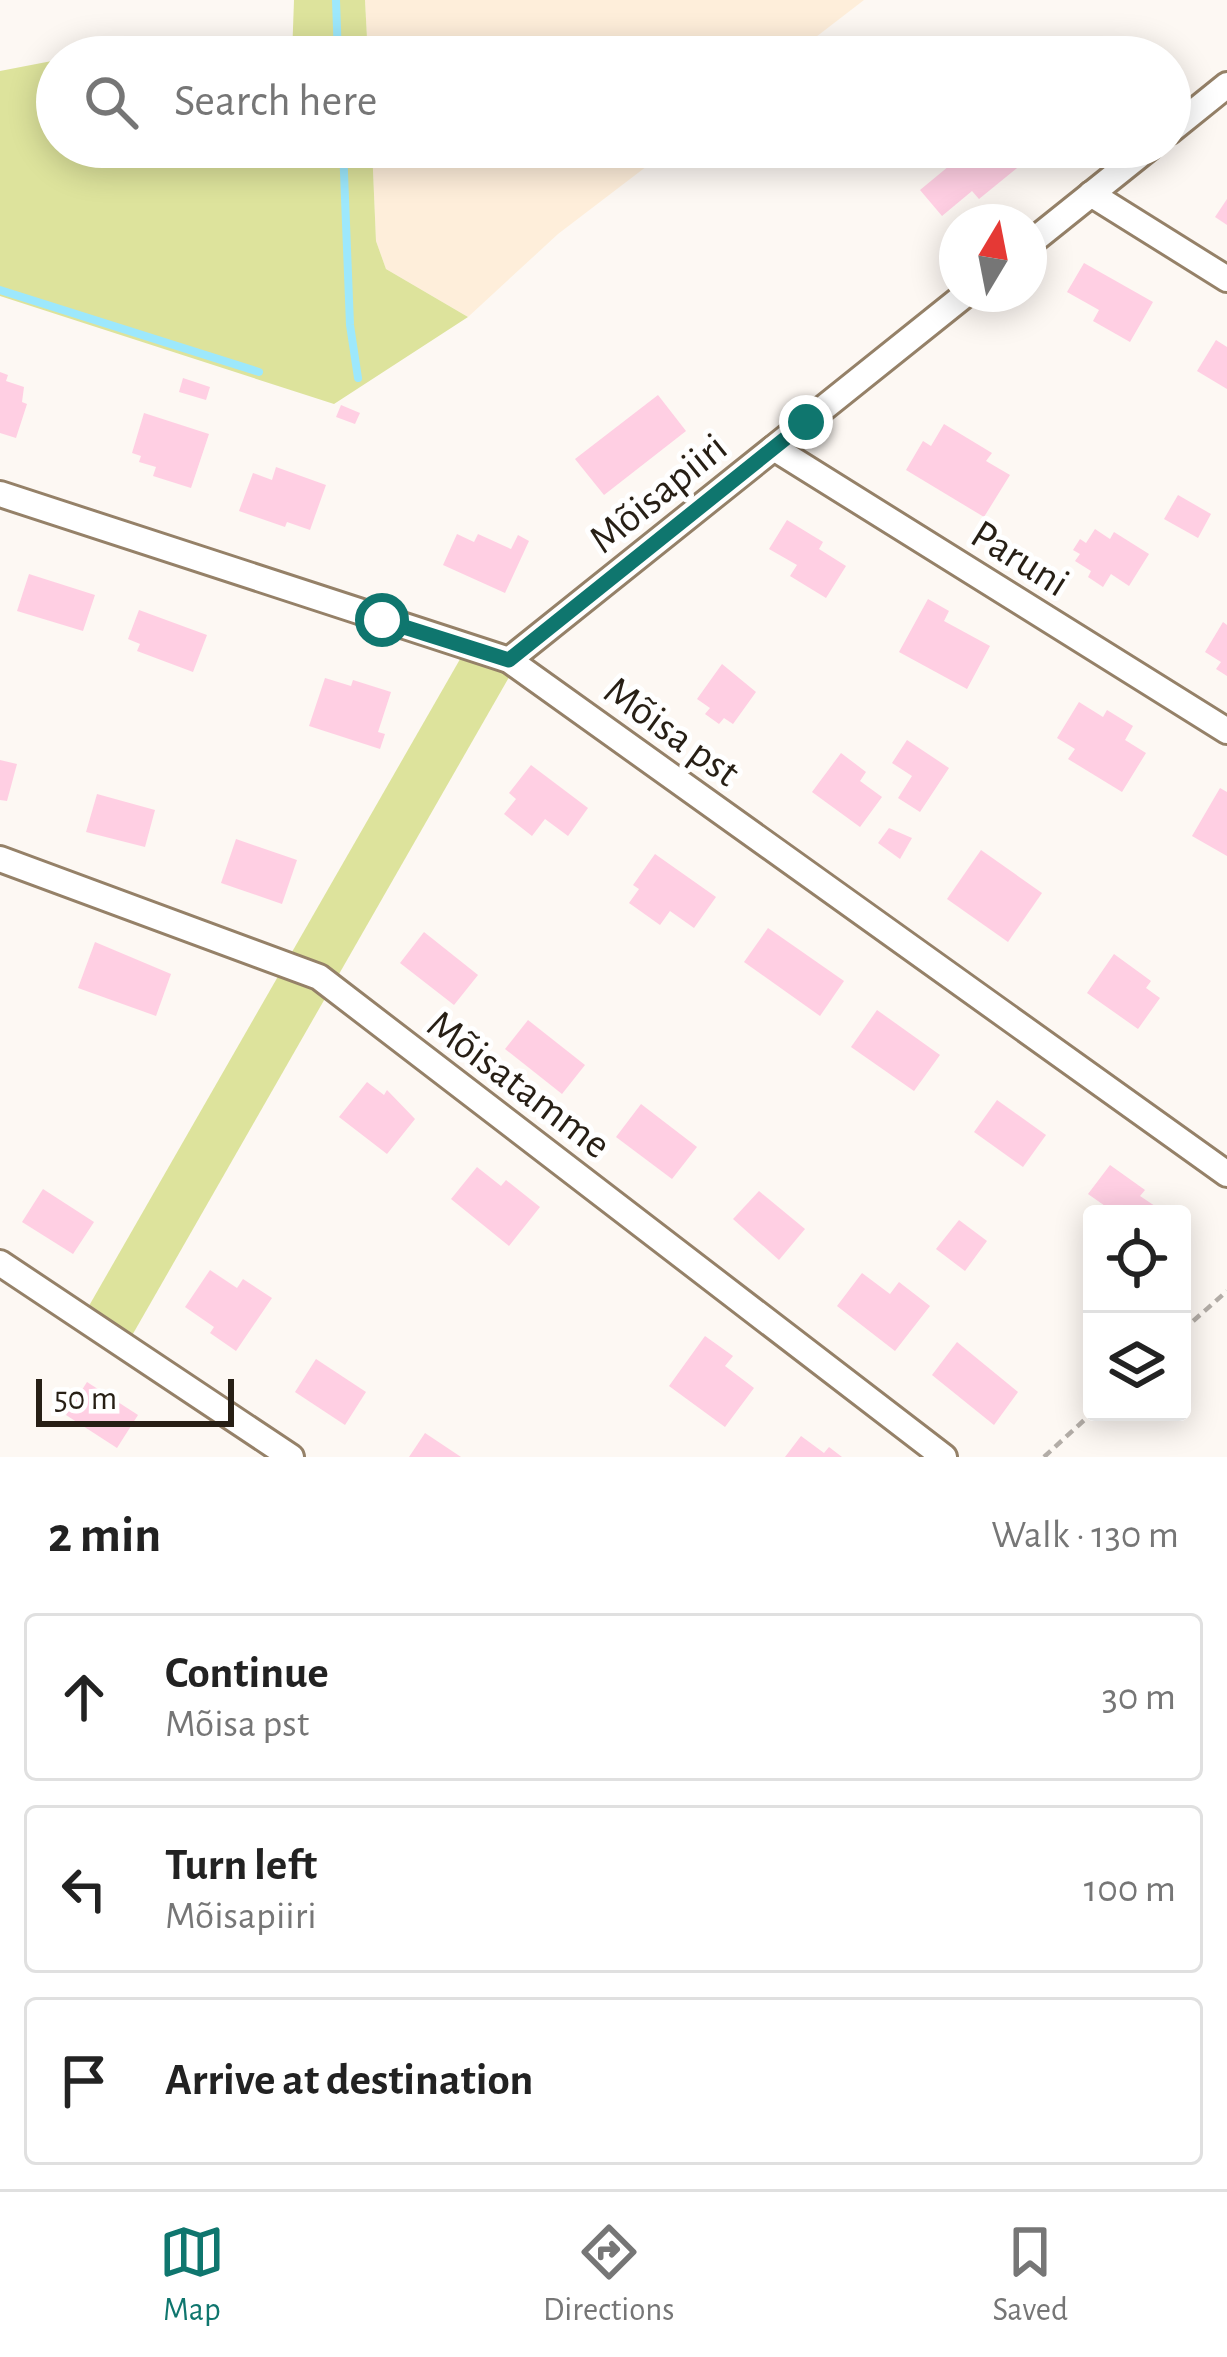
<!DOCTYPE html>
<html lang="en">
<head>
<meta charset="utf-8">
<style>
	body { margin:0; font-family:"Alegreya Sans",sans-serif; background:#f6f6f6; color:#222 }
	.controls { position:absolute; right:36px; bottom:36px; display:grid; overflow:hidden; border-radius:12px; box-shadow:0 6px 30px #0003 }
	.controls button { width:108px; height:108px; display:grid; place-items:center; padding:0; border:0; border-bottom:3px solid #e0e0e0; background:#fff; color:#222; font:60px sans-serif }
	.compass { position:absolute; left:939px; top:204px; width:108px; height:108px; border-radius:50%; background:#fff; box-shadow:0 6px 30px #0003; rotate:10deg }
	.scale { position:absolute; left:36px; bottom:30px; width:198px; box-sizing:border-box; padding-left:12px; border:6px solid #271f15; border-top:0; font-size:33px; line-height:42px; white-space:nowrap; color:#271f15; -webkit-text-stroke:9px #fff; paint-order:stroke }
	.stop { position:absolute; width:36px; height:36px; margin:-27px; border:9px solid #0f766e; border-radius:50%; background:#fff }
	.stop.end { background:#0f766e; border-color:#fff; box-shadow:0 3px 12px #0008 }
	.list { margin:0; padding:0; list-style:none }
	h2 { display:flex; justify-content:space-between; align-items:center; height:156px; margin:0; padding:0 48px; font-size:51px }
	h2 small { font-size:39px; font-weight:400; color:#767676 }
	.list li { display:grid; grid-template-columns:78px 1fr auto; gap:36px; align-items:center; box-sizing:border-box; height:168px; margin:0 24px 24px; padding:0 24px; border:3px solid #e0e0e0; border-radius:12px }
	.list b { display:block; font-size:45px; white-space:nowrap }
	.list p { margin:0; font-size:39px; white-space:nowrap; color:#767676 }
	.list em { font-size:39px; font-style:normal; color:#767676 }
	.icon { flex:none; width:66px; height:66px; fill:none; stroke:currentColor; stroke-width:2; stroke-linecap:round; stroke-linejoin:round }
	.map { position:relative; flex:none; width:1227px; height:1457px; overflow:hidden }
	.search { position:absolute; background:#fff; box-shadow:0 6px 30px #0003; left:36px; right:36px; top:36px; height:132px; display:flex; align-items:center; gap:30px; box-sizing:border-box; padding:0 42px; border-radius:66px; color:#767676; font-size:45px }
	.sheet { height:732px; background:#fff }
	nav { display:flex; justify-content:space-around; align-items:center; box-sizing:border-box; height:168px; border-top:3px solid #e0e0e0; background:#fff; font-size:33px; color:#767676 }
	nav a { display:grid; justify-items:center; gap:6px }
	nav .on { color:#0f766e }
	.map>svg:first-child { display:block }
	.built { fill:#feeeda }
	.green { fill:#dde39c }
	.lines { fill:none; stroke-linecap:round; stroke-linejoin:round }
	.stream { stroke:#9de8fc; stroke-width:8 }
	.building { fill:#ffcfe3 }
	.street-casing { stroke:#958168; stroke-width:30 }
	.path { stroke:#b3ada7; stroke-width:4.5; stroke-dasharray:9 6; stroke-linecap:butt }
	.street { stroke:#fff; stroke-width:24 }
	.route { stroke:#0f766e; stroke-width:15 }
	.labels { text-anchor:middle; stroke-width:10; stroke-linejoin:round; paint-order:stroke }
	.street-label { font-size:42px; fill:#271f15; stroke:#fff }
</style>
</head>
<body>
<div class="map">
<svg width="1227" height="1457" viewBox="0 0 1227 1457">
	<rect width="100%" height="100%" fill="#fdf8f3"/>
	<g class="built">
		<polygon points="365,0 864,0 790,57 368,57"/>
		<polygon points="372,147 672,147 558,234 468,317 386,269 376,241"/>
	</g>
	<g class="green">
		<polygon points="294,0 365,0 368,57 292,57"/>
		<polygon points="125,50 177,50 212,57 75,57"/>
		<polygon points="57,60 57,147 372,147 376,241 386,269 468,317 334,404 0,296 0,71"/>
		<polygon points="467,647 516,665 126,1346 82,1318"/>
	</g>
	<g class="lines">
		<g class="stream">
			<polyline points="336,0 338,57"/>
			<polyline points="343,147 350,325 358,378"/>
			<polyline points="0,290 259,372"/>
		</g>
	</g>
	<g class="building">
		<polygon points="950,147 1033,147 1023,155 1027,160 979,199 972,191 942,216 920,190 949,166 940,155"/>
		<polygon points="1227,199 1227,225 1215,217"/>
		<polygon points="1084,263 1153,302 1130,342 1093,321 1099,310 1067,292"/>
		<polygon points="1216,340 1227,347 1227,389 1197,371"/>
		<polygon points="0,372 8,375 6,381 24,387 22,402 27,404 16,438 0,433"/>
		<polygon points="183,378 210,387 206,400 179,392"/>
		<polygon points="658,395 686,431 604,495 575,459"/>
		<polygon points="341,405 360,413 355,424 336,417"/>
		<polygon points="144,413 209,434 191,488 153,476 156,467 139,462 141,456 132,453"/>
		<polygon points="944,424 992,453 986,461 1010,475 984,517 906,470 923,441 931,446"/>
		<polygon points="276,467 326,485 310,530 287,522 285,527 239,511 253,473 272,480"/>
		<polygon points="1178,495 1211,514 1198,538 1164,519"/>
		<polygon points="787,520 823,542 819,549 846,566 826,598 790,576 797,565 769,549"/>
		<polygon points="1095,529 1110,539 1114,532 1149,554 1129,586 1111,574 1103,587 1088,577 1091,571 1075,561 1080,554 1073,550 1080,539 1086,543"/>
		<polygon points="457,534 474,542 478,534 511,549 518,535 529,541 505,593 443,565"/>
		<polygon points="29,574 95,595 83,631 17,611"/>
		<polygon points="928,599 949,611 944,621 990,646 967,689 899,652"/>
		<polygon points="139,610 207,635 193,672 137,651 140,644 128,639"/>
		<polygon points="1223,622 1227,625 1227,676 1216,669 1221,662 1205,652"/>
		<polygon points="722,664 756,692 733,724 724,718 719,724 705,714 710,708 697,699"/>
		<polygon points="325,678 351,686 353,680 391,692 378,732 385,734 380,749 309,726"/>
		<polygon points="1079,702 1103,717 1107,710 1133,726 1125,740 1146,753 1122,792 1068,759 1075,749 1057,738"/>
		<polygon points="907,740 949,768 920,812 898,798 912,776 892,763"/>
		<polygon points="841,753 866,772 860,781 882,797 860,827 812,792"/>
		<polygon points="0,760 17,764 7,801 0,800"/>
		<polygon points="531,765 588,808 568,836 545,819 532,836 504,814 516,799 509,793"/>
		<polygon points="1220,788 1227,792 1227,856 1192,836"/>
		<polygon points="97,794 155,810 145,847 86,832"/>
		<polygon points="889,828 912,838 900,859 878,843"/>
		<polygon points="236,839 297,860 282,904 221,883"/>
		<polygon points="981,850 1042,893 1008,942 947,899"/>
		<polygon points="655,854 716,897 694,928 670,911 660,925 629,903 639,889 633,885"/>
		<polygon points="768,928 844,981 820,1016 744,962"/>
		<polygon points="424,932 478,975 454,1005 400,963"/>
		<polygon points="95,942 171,974 156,1016 78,988"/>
		<polygon points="1114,954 1151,981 1146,988 1160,998 1138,1029 1087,993"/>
		<polygon points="877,1010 940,1055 914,1091 851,1047"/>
		<polygon points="528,1020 585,1065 562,1094 505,1049"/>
		<polygon points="367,1082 384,1095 387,1090 415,1119 387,1154 339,1117"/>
		<polygon points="997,1100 1046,1135 1023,1167 974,1132"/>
		<polygon points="641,1104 697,1147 672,1179 616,1137"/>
		<polygon points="1110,1165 1145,1190 1140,1196 1155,1206 1149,1214 1103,1214 1108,1208 1088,1194"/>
		<polygon points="477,1167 501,1186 506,1180 540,1207 509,1246 451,1199"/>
		<polygon points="43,1189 94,1222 73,1254 22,1222"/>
		<polygon points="759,1191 805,1229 779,1260 733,1219"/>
		<polygon points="959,1220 987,1241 965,1271 936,1249"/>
		<polygon points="210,1270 237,1288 243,1279 272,1298 236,1351 210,1333 214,1327 185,1307"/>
		<polygon points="862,1273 890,1294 899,1282 930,1306 895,1351 837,1306"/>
		<polygon points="705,1336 733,1356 725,1366 754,1388 725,1427 669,1386"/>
		<polygon points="957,1342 1018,1392 994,1425 932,1375"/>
		<polygon points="316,1359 366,1392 345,1425 295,1392"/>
		<polygon points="87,1382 138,1415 117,1448 66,1415"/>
		<polygon points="425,1433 461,1457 409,1457"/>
		<polygon points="801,1436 824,1453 829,1447 842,1457 785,1457"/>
	</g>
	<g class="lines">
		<g class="street-casing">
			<g id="street">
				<polyline points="1170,131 1227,85"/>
				<polyline points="1091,194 1227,279"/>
				<polyline points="1029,244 1150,147"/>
				<polyline points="774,448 1227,731"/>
				<polyline points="0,494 509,660 1227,1174"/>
				<polyline points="509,660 966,294"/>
				<polyline points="0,859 319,977 944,1457"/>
				<polyline points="0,1263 291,1457"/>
			</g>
		</g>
		<g class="path">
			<polyline points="1182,1331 1227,1291"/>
			<polyline points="1044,1457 1093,1412"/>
		</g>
		<use href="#street" class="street"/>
	</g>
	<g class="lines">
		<polyline class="route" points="382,620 509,660 806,422"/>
	</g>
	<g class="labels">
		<g class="street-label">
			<text transform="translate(657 492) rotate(-39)" y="15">Mõisapiiri</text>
			<text transform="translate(1021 557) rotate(32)" y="15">Paruni</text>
			<text transform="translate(673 730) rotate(36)" y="15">Mõisa pst</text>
			<text transform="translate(520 1083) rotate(37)" y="15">Mõisatamme</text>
		</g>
	</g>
</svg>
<div class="controls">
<button><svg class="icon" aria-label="locate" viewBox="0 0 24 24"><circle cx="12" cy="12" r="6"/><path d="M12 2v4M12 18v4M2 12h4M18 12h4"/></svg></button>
<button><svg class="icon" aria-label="layers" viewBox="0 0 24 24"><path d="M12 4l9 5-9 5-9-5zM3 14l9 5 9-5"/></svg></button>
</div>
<svg class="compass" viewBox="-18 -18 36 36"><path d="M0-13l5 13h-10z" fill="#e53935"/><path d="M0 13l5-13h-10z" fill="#767676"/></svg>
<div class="scale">50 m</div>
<div class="stop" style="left:382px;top:620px"></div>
<div class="stop end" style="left:806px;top:422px"></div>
<div class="search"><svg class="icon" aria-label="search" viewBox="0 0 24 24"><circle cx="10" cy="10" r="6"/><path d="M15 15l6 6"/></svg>Search here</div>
</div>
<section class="sheet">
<h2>2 min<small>Walk · 130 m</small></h2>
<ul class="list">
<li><svg class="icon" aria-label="ahead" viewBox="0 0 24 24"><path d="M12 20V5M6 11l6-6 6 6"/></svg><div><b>Continue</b><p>Mõisa pst</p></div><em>30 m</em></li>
<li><svg class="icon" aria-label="left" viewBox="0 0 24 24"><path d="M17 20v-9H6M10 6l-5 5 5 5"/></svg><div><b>Turn left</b><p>Mõisapiiri</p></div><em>100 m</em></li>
<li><svg class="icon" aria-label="arrive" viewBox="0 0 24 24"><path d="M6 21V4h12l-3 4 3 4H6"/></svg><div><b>Arrive at destination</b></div></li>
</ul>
</section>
<nav>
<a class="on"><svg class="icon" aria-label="map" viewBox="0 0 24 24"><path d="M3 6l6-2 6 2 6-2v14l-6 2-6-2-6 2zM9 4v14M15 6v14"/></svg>Map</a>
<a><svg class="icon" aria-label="directions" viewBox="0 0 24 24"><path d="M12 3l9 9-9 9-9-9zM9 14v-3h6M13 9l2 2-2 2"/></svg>Directions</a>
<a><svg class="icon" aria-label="saved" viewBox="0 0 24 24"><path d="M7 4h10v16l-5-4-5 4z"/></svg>Saved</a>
</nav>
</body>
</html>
